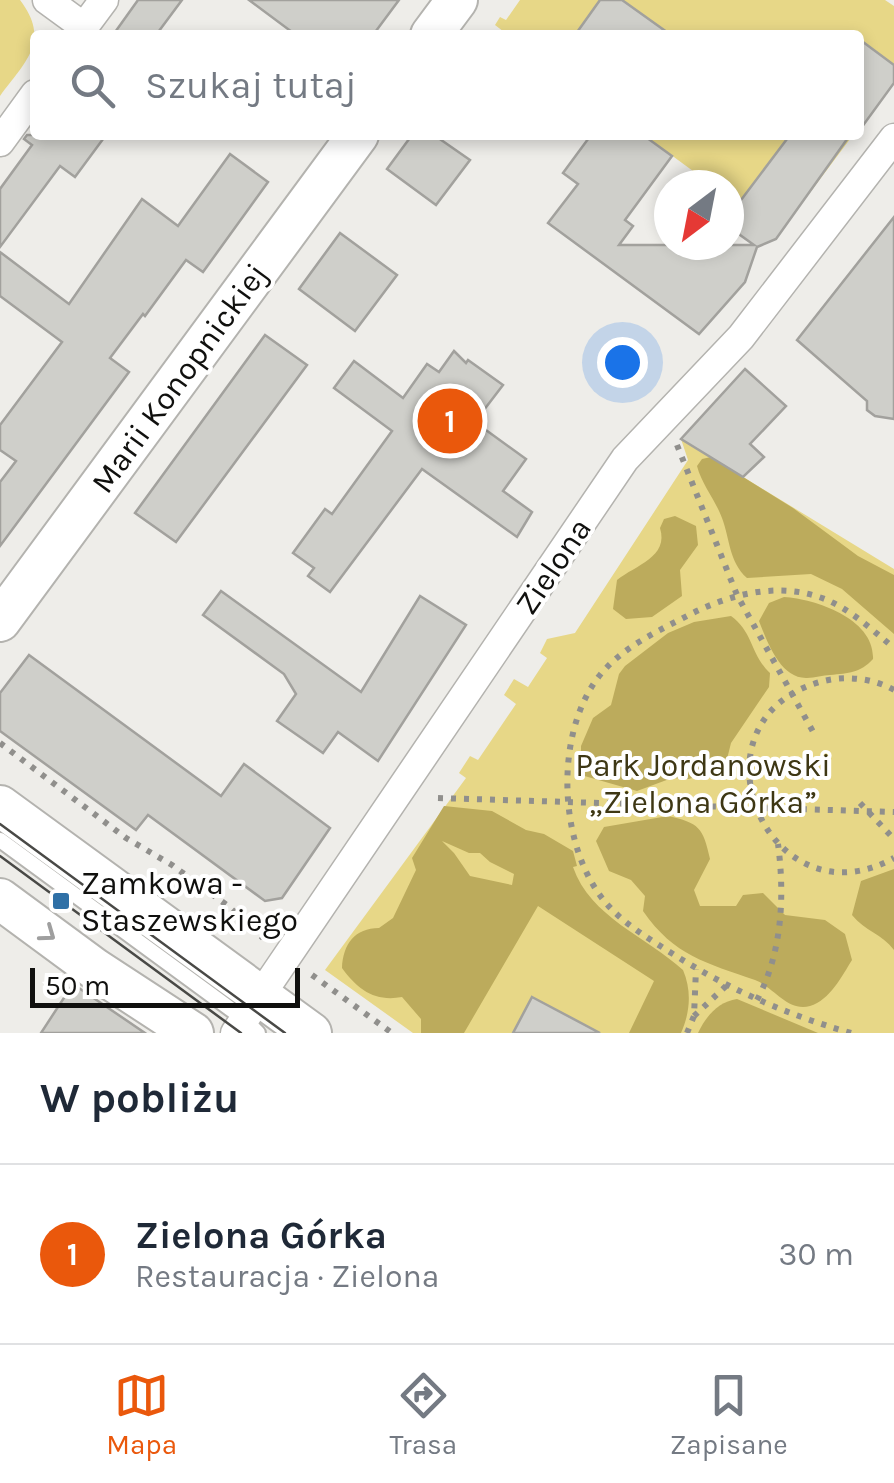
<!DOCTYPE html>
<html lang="pl">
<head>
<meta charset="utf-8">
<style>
	body { margin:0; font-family:Karla,sans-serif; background:#f2f2f3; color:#1f2937 }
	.compass { position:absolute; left:654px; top:170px; width:90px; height:90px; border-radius:50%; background:#fff; box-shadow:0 5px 15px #0003; rotate:212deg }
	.scale { position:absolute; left:30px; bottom:25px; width:270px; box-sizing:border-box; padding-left:10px; border:5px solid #10100e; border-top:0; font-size:28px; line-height:35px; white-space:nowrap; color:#10100e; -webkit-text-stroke:8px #fff; paint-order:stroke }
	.you { position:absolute; left:622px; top:362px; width:35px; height:35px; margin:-25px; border:8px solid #fff; border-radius:50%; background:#1a73e8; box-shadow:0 0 0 15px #1a73e833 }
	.badge { display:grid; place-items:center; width:65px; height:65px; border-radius:50%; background:#ea580c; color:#fff; font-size:32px; font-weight:700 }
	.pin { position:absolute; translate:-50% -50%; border:5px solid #fff; box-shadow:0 2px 10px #0006 }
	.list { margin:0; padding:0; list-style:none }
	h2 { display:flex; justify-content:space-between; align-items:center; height:130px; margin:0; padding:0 40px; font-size:42px }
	h2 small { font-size:32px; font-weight:400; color:#747a83 }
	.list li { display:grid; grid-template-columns:65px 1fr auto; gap:30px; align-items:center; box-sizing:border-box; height:180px; padding:0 40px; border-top:2px solid #e0e1e3 }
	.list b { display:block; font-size:38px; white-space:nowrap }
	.list p { margin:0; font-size:32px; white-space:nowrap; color:#747a83 }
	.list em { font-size:32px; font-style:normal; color:#747a83 }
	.icon { flex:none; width:55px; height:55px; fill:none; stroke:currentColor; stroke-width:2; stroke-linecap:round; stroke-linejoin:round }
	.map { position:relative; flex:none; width:894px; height:1033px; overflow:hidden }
	.search { position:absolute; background:#fff; box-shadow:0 5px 15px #0003; left:30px; right:30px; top:30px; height:110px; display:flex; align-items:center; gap:25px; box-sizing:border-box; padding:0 35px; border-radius:10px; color:#747a83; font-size:38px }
	.sheet { height:310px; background:#fff }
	nav { display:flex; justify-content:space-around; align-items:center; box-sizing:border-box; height:140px; border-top:2px solid #e0e1e3; background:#fff; font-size:28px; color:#747a83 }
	nav a { display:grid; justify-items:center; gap:5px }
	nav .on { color:#ea580c }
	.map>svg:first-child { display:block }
	.green { fill:#e7d787 }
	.forest { fill:#bcab5c; fill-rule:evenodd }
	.building { fill:#cfcfca; stroke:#a2a19d; stroke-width:2.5 }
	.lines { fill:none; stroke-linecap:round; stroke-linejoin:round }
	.lane-casing { stroke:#b4b3af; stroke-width:18 }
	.street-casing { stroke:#b4b3af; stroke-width:31 }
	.secondary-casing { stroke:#b4b3af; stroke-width:44 }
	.path { stroke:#908f8c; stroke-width:6; stroke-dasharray:5 8; stroke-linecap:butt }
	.lane { stroke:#fff; stroke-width:14 }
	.street { stroke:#fff; stroke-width:28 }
	.secondary { stroke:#fff; stroke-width:40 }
	.tram { stroke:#494946; stroke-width:2.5 }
	.oneway { stroke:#9f9f9f }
	.poi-dot { fill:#2f70a6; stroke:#fff; stroke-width:4 }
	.labels { text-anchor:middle; stroke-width:8; stroke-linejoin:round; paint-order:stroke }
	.street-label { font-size:32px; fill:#10100e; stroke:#fff }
	.park-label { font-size:32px; fill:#3e3714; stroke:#fff }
	.poi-label { font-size:32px; fill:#10100e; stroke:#fff; text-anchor:start }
</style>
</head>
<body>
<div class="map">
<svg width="894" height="1033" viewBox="0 0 894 1033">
	<rect width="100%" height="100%" fill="#eeede9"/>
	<g class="green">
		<path d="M0 0H20C51 41 26 61 0 96Z"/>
		<polygon points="520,0 885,0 894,6 894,81 859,127 859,35 508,35 495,25 500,17 506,20"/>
		<polygon points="644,135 853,135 779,234 729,198 729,185 712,185"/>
		<polygon points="681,439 894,569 894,1033 413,1033 325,970 466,778 459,773 470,756 478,760 516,704 504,695 514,679 528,687 547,658 540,653 547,639 575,633 688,460"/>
	</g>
	<g class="forest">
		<path d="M711 457 793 508 858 556 894 575V634L842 589 811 574 747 578C729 562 730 539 722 518 715 499 702 485 697 466L702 459Z"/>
		<path d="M675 516 696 526 698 545 680 570 682 596 652 617 626 619 613 609 617 580C636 565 669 557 660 528L664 519Z"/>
		<path d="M784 597C816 599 875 619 873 659 860 673 849 673 830 675 823 675 815 678 807 678 780 679 767 641 759 621L769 603Z"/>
		<path d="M731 616C754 633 750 654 770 673L769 687 731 743 725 767 689 779 672 778 637 791 581 775V746L593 718 611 705 619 674 625 666 668 633 694 622Z"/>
		<path d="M444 806 492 811 526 830 544 834 573 851 577 866 573 867C590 917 647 937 683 970 692 991 690 1013 681 1033H629L654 981 538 906 464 1033H421V1019L402 997C375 1002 358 990 342 968 343 944 355 928 379 928L393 918 416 870 412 858ZM442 841 469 853H480L490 862 514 874 512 885 470 876 454 853Z"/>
		<path d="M668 816C699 823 703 827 710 859L694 890 700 906H736L743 895 763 893 785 915 825 920 845 934 852 960C842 976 830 1000 810 1006 787 1012 774 987 755 980 707 963 674 956 643 911L645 896 631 880 609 871 596 841 604 827Z"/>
		<path d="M894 869V950C882 934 865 931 852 915L861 881Z"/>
		<path d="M737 999 818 1033H698C706 1016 718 1002 737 999Z"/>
	</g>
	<g class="building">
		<polygon points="138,0 182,0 156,35 113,35"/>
		<polygon points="249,0 399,0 373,35 296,35"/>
		<polygon points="600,0 622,0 671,35 575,35"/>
		<polygon points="859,39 894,65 894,83 859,131"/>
		<polygon points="27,135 106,135 75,177 60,166 0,247 0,189 32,145 24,139"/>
		<polygon points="412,135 434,135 470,160 436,205 387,169"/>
		<polygon points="591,135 643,135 672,156 625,220 633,226 619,245 754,245 729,227 729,216 790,135 850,135 776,239 757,247 745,282 699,334 548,223 578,184 563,173"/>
		<polygon points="230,154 268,182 203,272 186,260 145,316 143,314 110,358 129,372 0,546 0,482 16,461 0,450 0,425 62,342 0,296 0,252 69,304 142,199 178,226"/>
		<polygon points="894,217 894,419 875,416 867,410 867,401 797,340"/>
		<polygon points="340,233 397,275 355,331 299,289"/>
		<polygon points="265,335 307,365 176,542 135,513"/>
		<polygon points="454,351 466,363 468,360 503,385 477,419 479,425 526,459 503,491 532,512 517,537 422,469 330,592 308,576 314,568 293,553 325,509 332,514 392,431 334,388 354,361 403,398 427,364 439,372"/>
		<polygon points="745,369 786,406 750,444 764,457 743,477 681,439"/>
		<polygon points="221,591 361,692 420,596 466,625 378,761 338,732 323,753 277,721 296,694 284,674 203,615"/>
		<polygon points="29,655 221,796 244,764 330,828 282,898 265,901 148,815 136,830 0,731 0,693"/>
		<polygon points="73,984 145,1033 41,1033"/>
		<polygon points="532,997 600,1033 513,1033"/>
	</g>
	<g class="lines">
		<g class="lane-casing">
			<polyline id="lane" points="0,840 244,1019 258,1033"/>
		</g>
		<g class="street-casing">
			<g id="street">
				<polyline points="47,0 84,27"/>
				<polyline points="78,35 104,0"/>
				<polyline points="0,142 35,94"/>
				<polyline points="235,1033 625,459 741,337 894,138"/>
			</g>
		</g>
		<g class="secondary-casing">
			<g id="secondary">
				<polyline points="431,35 457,0"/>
				<polyline points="0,621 358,135"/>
				<polyline points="0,806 311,1033"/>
				<polyline points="0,899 95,969 193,1033"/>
			</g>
		</g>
		<g class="path">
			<polyline points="677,445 737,595 816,737"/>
			<path d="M894 690C873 678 844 675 820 682 682 721 767 928 894 858"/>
			<polyline points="0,743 126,838 172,865 228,906 263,938"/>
			<polyline points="438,798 894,812"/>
			<polyline points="860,803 894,839"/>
			<polyline points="312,975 392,1033"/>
			<path d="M757 1000C782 953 785 897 778 844"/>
			<polyline points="694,1016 726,986"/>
			<polyline points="687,1033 694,1016 696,969"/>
			<path d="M851 1033C784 1014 724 987 665 949 640 933 614 917 597 891 558 833 556 730 600 675 623 647 656 632 687 616 727 595 775 582 819 597 847 606 871 629 894 648"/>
		</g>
		<use href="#lane" class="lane"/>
		<use href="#street" class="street"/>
		<use href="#secondary" class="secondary"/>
		<g class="tram">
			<polyline points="0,824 285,1033"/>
			<polyline points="0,856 241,1033"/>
		</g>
	</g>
	<defs><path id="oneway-chevron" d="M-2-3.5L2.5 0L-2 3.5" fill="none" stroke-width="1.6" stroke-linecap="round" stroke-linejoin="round" transform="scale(2.5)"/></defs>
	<use class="oneway" href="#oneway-chevron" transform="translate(48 934) rotate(36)"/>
	<rect class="poi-dot" x="51" y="891" width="20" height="20" rx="5"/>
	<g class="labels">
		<g class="street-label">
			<text transform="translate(179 378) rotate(-54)" y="11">Marii Konopnickiej</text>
			<text transform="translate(553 566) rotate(-56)" y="11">Zielona</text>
		</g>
		<g class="park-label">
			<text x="703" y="776">Park Jordanowski<tspan x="703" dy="37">„Zielona Górka”</tspan></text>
		</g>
		<g class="poi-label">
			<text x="81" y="894">Zamkowa -<tspan x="81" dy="37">Staszewskiego</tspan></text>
		</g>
	</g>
</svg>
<svg class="compass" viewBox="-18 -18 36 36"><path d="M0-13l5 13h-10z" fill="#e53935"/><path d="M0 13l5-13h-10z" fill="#747a83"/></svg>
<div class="scale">50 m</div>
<div class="you"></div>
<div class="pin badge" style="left:450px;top:421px">1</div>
<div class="search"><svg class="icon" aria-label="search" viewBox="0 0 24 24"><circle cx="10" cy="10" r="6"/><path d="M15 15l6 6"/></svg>Szukaj tutaj</div>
</div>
<section class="sheet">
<h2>W pobliżu<small></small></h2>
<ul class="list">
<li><span class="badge">1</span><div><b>Zielona Górka</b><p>Restauracja · Zielona</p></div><em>30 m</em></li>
</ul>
</section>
<nav>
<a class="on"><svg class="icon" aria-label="map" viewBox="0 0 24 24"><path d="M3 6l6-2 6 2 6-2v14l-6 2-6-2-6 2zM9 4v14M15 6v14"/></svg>Mapa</a>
<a><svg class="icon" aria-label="directions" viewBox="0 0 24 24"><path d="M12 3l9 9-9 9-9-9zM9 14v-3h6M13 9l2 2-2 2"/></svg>Trasa</a>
<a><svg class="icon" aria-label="saved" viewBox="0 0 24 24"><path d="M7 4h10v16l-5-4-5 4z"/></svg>Zapisane</a>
</nav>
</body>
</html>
